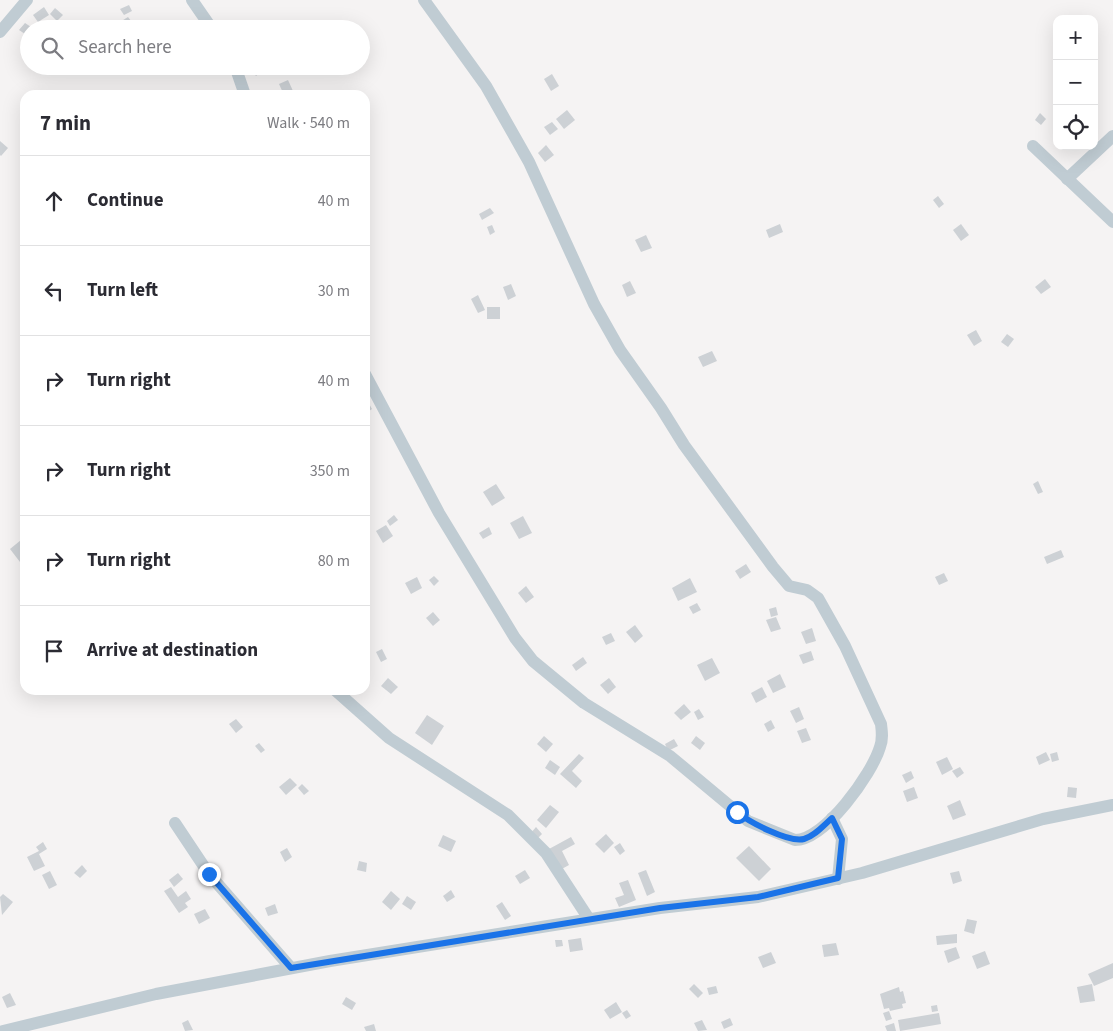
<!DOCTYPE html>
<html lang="en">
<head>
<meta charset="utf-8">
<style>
	body { margin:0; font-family:"Source Sans 3",sans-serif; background:#f7f7f7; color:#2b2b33 }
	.controls { position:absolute; right:15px; top:15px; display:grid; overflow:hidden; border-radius:10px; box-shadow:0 5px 20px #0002 }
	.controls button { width:45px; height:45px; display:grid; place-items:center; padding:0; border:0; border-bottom:1px solid #e1e1e2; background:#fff; color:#2b2b33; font:25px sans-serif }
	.stop { position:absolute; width:15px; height:15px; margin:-11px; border:4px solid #1a73e8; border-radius:50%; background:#fff }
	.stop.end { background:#1a73e8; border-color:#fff; box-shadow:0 1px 5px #0008 }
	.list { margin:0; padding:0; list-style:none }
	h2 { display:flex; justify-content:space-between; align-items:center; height:65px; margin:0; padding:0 20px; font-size:21px }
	h2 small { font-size:16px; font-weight:400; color:#7c7c81 }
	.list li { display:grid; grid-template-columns:32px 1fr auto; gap:15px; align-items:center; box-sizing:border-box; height:90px; padding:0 20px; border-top:1px solid #e1e1e2 }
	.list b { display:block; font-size:19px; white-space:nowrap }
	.list em { font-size:16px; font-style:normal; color:#7c7c81 }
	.icon { flex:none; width:28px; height:28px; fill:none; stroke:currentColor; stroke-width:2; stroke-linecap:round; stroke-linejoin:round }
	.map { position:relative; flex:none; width:1113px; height:1031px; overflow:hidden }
	.search { position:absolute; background:#fff; box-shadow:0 5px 20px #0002; left:20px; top:20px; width:350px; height:55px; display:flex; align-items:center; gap:12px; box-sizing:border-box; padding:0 18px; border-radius:28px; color:#7c7c81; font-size:19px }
	.panel { position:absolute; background:#fff; box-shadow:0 5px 20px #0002; left:20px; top:90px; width:350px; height:605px; border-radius:15px }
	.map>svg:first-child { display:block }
	.building { fill:#cdd1d5 }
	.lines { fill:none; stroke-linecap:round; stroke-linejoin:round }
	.minor { stroke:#c0ccd3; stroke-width:12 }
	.route { stroke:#1a73e8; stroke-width:6 }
</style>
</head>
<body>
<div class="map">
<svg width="1113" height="1031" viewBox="0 0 1113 1031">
	<rect width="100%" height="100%" fill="#f5f3f3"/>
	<g class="building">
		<polygon points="129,5 132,11 124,15 120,9"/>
		<polygon points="44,7 49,15 38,22 33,15"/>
		<polygon points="55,8 63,15 57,21 50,14"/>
		<polygon points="128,17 135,26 131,29 125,29 120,22"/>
		<polygon points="25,23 31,27 25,34 19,30"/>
		<polygon points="248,66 269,66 256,76"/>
		<polygon points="552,74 559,86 551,91 544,79"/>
		<polygon points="288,80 293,91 284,95 279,84"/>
		<polygon points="567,110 575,120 564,129 556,119"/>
		<polygon points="1040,113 1046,119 1041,125 1035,120"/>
		<polygon points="552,122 558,129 550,135 544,127"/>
		<polygon points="0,141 8,148 1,156 0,155"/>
		<polygon points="546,145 554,155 545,162 538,153"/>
		<polygon points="938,196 944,204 939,208 933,200"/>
		<polygon points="490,208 494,213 482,220 479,214"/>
		<polygon points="780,224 783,232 769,238 766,230"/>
		<polygon points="961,224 969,235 961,241 953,230"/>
		<polygon points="492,225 495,232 490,235 487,227"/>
		<polygon points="367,232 370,245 365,246 365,233"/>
		<polygon points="646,235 652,248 641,252 635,240"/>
		<polygon points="1045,279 1051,287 1041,294 1035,287"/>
		<polygon points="630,281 636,293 627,297 622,285"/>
		<polygon points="511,284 516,296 508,300 503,287"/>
		<polygon points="478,295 485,310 478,313 471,299"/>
		<rect x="487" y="307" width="13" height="12"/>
		<polygon points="976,330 982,341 974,346 967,335"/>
		<polygon points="1007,334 1014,339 1008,347 1001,342"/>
		<polygon points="712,351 717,361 703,367 698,357"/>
		<polygon points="368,402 372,409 365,414 365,404"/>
		<polygon points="1038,481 1043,492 1038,494 1033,484"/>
		<polygon points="496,484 505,498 492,506 483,492"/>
		<polygon points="394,515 398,520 390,526 387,521"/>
		<polygon points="523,516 532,533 519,539 510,523"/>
		<polygon points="386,525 393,536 383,543 376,531"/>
		<polygon points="489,527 492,534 483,539 479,533"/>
		<polygon points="21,540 25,542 25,558 20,562 10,549"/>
		<polygon points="1061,550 1064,557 1047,564 1044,557"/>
		<polygon points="746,564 751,572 740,579 735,571"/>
		<polygon points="944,573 948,581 939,585 935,577"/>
		<polygon points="434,576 439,581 434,586 429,580"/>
		<polygon points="417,577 422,588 411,594 405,583"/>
		<polygon points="690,578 697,592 678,601 672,588"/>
		<polygon points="526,586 534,597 526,603 518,593"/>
		<polygon points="697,603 701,610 693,614 689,607"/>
		<polygon points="776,607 778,615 771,617 769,609"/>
		<polygon points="433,612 440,620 433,626 426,618"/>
		<polygon points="776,617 781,629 771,632 766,620"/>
		<polygon points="635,625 643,636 635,643 626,632"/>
		<polygon points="812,628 816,641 806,644 801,632"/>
		<polygon points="611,633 615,641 606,645 602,637"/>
		<polygon points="382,649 387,659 381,662 376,652"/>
		<polygon points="811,651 814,660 803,664 799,655"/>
		<polygon points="583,657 587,663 576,671 572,665"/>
		<polygon points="712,658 720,673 705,681 697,665"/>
		<polygon points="780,674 786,687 773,693 767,681"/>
		<polygon points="388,678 398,687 391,694 381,686"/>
		<polygon points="609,678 616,687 608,694 600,685"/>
		<polygon points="762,687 767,697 756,703 751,693"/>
		<polygon points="684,704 691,712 681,720 674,713"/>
		<polygon points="799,707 804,719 796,723 790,711"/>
		<polygon points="699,709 704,717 698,720 694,712"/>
		<polygon points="427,715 444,726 432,745 415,733"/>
		<polygon points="236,719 243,727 236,733 229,724"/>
		<polygon points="771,720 775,728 768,732 764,724"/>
		<polygon points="806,728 811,740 802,743 797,731"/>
		<polygon points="544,736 553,744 546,752 537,744"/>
		<polygon points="696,736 705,743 700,750 691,743"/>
		<polygon points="674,739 678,746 668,751 665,744"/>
		<polygon points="259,743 265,750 261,753 255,746"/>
		<polygon points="1046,752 1050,760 1039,765 1036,757"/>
		<polygon points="1057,752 1059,760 1052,762 1050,754"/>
		<polygon points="579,754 584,758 572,771 582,781 576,788 560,774"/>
		<polygon points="947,757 953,769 942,775 936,762"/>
		<polygon points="550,760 560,767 555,775 545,768"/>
		<polygon points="960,767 964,773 957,778 952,771"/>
		<polygon points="911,771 914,778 906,783 902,775"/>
		<polygon points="290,778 297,785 286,795 279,787"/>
		<polygon points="302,784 309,791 304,795 298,788"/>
		<polygon points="914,787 918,798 907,802 903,791"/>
		<polygon points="1068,787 1077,788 1076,798 1067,797"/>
		<polygon points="960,800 966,815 953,820 947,806"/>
		<polygon points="550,805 559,812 546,828 537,820"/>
		<polygon points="536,827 542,834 536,840 530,834"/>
		<polygon points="606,834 614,843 604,853 595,844"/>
		<polygon points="443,835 456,841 451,852 438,846"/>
		<polygon points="571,837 575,844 562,851 569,865 560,870 549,849"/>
		<polygon points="43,842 47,849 39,854 45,866 34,871 27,857 39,851 36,847"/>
		<polygon points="620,843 625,851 620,855 614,847"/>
		<polygon points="749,846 771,869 759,881 736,858"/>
		<polygon points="287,848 292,857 285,862 280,852"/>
		<polygon points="359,861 367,863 366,872 357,870"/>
		<polygon points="82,865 87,871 80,878 74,873"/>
		<polygon points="525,870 530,878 520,884 515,876"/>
		<polygon points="646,870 655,892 647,896 638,873"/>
		<polygon points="50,871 57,885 49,889 42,875"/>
		<polygon points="959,871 962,881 953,884 950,873"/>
		<polygon points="178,873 183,879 174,887 169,880"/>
		<polygon points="628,880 636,900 619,907 615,898 624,895 619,883"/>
		<polygon points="171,887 178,897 186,891 191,899 185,903 188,907 179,913 164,891"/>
		<polygon points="451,890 455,897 447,902 443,896"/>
		<polygon points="391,891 400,899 391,910 382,902"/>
		<polygon points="3,894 13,902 2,915 0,897"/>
		<polygon points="407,896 416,902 411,910 402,904"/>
		<polygon points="502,902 511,916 505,920 496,906"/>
		<polygon points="275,904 278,913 268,916 265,908"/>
		<polygon points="205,909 210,918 199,924 194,914"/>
		<polygon points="967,919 977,921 974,934 964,931"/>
		<polygon points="957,934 957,943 937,945 936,936"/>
		<polygon points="581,938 583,950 570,952 568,940"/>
		<polygon points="555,940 562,940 563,946 556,947"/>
		<polygon points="836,943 839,955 824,957 822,945"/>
		<polygon points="956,947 960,958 948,963 944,951"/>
		<polygon points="985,951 990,964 977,969 972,956"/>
		<polygon points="771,952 776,963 763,968 758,957"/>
		<polygon points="1113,963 1113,978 1094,986 1088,974"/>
		<polygon points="694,984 703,993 698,998 689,989"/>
		<polygon points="1092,984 1095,1001 1080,1003 1077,987"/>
		<polygon points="716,986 718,993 709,995 707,988"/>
		<polygon points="899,987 900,992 903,991 906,1003 902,1004 903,1008 890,1011 889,1008 884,1009 880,994"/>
		<polygon points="10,993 16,1005 7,1008 2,997"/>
		<polygon points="346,997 356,1003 352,1010 342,1004"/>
		<polygon points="616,1002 622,1012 610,1019 604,1010"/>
		<polygon points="937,1005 938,1011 932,1012 931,1006"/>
		<polygon points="627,1010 631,1016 626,1019 622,1013"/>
		<polygon points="889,1011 892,1019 886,1021 883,1013"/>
		<polygon points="939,1013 941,1024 900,1031 898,1020"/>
		<polygon points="730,1018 733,1025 724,1029 721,1022"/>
		<polygon points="188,1020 193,1030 185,1031 182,1023"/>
		<polygon points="702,1020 707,1030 698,1031 694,1023"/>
		<polygon points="894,1023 896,1031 887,1031 885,1026"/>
		<polygon points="374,1024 376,1031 366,1031 364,1027"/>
	</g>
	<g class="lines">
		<g class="minor">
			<polyline points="192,0 212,29"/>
			<polyline points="0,32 27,0"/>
			<polyline points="235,66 245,95"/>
			<polyline points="1033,146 1113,222"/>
			<polyline points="1067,179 1113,136"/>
			<path d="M365 374 439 513 515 638 533 661 584 703 670 756 748 821 795 840C825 840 872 774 880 747 883 739 882 732 881 724L845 646 818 598 807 590 789 586 773 567 684 445 661 408 620 350 594 304 529 162 486 86 424 0"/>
			<polyline points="335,690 389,738 508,815 546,853 589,919"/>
			<polyline points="832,818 842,839 838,879"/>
			<polyline points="175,823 209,874 291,968"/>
			<polyline points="3,1031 156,994 330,961 660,908 758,897 862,873 1043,819 1113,805"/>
		</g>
	</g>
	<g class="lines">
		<path class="route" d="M209 874 291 968 660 908 758 897 838 878 842 839 832 818C824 825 815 836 804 839 789 843 749 822 737 812"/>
	</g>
</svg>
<div class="controls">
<button>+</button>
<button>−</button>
<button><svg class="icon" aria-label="locate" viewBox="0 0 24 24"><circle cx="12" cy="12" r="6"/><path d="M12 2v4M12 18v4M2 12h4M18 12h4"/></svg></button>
</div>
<div class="stop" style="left:737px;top:812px"></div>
<div class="stop end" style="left:209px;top:874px"></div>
<div class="search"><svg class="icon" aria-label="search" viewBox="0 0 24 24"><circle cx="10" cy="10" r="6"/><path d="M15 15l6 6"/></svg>Search here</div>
<section class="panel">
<h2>7 min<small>Walk · 540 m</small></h2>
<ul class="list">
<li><svg class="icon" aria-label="ahead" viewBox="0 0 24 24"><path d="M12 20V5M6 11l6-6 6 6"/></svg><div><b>Continue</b></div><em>40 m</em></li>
<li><svg class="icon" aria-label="left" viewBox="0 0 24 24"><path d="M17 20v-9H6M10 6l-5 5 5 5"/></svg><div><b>Turn left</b></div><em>30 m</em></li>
<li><svg class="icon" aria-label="right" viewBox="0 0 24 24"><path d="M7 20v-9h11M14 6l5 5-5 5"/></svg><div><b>Turn right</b></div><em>40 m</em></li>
<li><svg class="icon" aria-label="right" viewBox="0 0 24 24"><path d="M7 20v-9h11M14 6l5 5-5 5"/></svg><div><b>Turn right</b></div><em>350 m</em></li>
<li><svg class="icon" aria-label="right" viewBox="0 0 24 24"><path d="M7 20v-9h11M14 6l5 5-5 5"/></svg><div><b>Turn right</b></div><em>80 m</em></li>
<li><svg class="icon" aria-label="arrive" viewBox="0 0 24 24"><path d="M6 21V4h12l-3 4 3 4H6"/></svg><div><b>Arrive at destination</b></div></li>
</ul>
</section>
</div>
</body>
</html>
